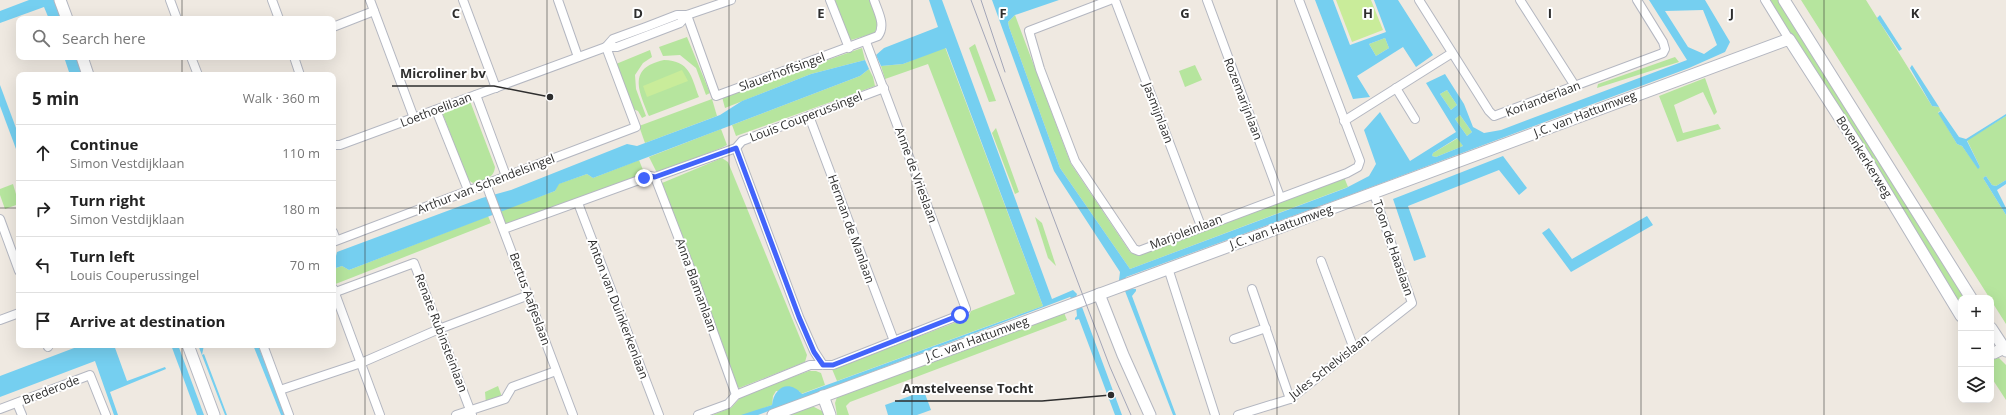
<!DOCTYPE html>
<html lang="en">
<head>
<meta charset="utf-8">
<style>
	body { margin:0; font-family:"Open Sans",sans-serif; background:#f2f2f2; color:#222 }
	.controls { position:absolute; right:12px; bottom:12px; display:grid; overflow:hidden; border-radius:8px; box-shadow:0 4px 16px #0002 }
	.controls button { width:36px; height:36px; display:grid; place-items:center; padding:0; border:0; border-bottom:1px solid #e0e0e0; background:#fff; color:#222; font:20px sans-serif }
	.stop { position:absolute; width:12px; height:12px; margin:-9px; border:3px solid #4264fb; border-radius:50%; background:#fff }
	.stop.end { background:#4264fb; border-color:#fff; box-shadow:0 1px 4px #0008 }
	.list { margin:0; padding:0; list-style:none }
	h2 { display:flex; justify-content:space-between; align-items:center; height:52px; margin:0; padding:0 16px; font-size:17px }
	h2 small { font-size:13px; font-weight:400; color:#767676 }
	.list li { display:grid; grid-template-columns:26px 1fr auto; gap:12px; align-items:center; box-sizing:border-box; height:56px; padding:0 16px; border-top:1px solid #e0e0e0 }
	.list b { display:block; font-size:15px; white-space:nowrap }
	.list p { margin:0; font-size:13px; white-space:nowrap; color:#767676 }
	.list em { font-size:13px; font-style:normal; color:#767676 }
	.icon { flex:none; width:22px; height:22px; fill:none; stroke:currentColor; stroke-width:2; stroke-linecap:round; stroke-linejoin:round }
	.map { position:relative; flex:none; width:2006px; height:415px; overflow:hidden }
	.search { position:absolute; background:#fff; box-shadow:0 4px 16px #0002; left:16px; top:16px; width:320px; height:44px; display:flex; align-items:center; gap:10px; box-sizing:border-box; padding:0 14px; border-radius:8px; color:#767676; font-size:15px }
	.panel { position:absolute; background:#fff; box-shadow:0 4px 16px #0002; left:16px; top:72px; width:320px; height:276px; border-radius:8px }
	.map>svg:first-child { display:block }
	.green { fill:#b6e59e }
	.pitch { fill:#c9ec9a }
	.water { fill:#75cff0; fill-rule:evenodd }
	.lines { fill:none; stroke-linecap:round; stroke-linejoin:round }
	.street-casing { stroke:#b4b7c1; stroke-width:10 }
	.secondary-casing { stroke:#b4b7c1; stroke-width:13 }
	.street { stroke:#fff; stroke-width:8 }
	.secondary { stroke:#fff; stroke-width:11 }
	.tram { stroke:#a3a6b8; stroke-width:1 }
	.route { stroke:#4264fb; stroke-width:5 }
	.grid { fill:none; stroke:#2e2e2e; stroke-width:1; stroke-opacity:0.55 }
	.labels { text-anchor:middle; stroke-width:4; stroke-linejoin:round; paint-order:stroke }
	.street-label { font-size:12px; fill:#2e2e2e; stroke:#fff }
	.grid-label { font-size:13px; text-anchor:middle; font-weight:bold; fill:#2e2e2e; stroke:#fff; stroke-width:4; stroke-linejoin:round; paint-order:stroke }
	.leader { fill:none; stroke:#2e2e2e; stroke-width:1.5 }
	.callout-dot { fill:#2e2e2e; stroke:#fff; stroke-width:1.5 }
	.callout-label { font-size:13px; text-anchor:middle; font-weight:bold; fill:#2e2e2e; stroke:#fff; stroke-width:4; stroke-linejoin:round; paint-order:stroke }
</style>
</head>
<body>
<div class="map">
<svg width="2006" height="415" viewBox="0 0 2006 415">
	<rect width="100%" height="100%" fill="#efe9e1"/>
	<g class="green">
		<polygon points="833,0 870,0 878,22 875,33 851,40 846,36"/>
		<polygon points="1769,0 1778,0 1966,298 1961,298 1961,308"/>
		<polygon points="1801,0 1866,0 1932,106 1939,107 1941,111 1938,112 1957,144 1962,146 1978,168 1980,167 1967,140 2006,116 2006,180 1996,186 1992,185 1986,176 1983,178 2006,215 2006,324"/>
		<polygon points="1015,15 1071,164 1130,252 1135,254 1141,252 1344,177 1348,187 1130,269 1060,168 1009,27 1008,22"/>
		<polygon points="687,37 710,93 706,95 696,68 680,55 663,56 659,47"/>
		<polygon points="1385,38 1389,48 1376,56 1369,44"/>
		<polygon points="975,44 996,101 989,102 969,48"/>
		<polygon points="945,47 1043,306 837,381 832,369 957,322 969,315 971,311 1015,294 981,201 928,64 885,79 881,66 903,64"/>
		<polygon points="862,48 865,60 811,74 725,108 722,97"/>
		<polygon points="650,50 652,57 643,63 635,75 636,89 646,116 642,118 638,111 633,109 616,64"/>
		<polygon points="1675,57 1679,62 1597,88 1598,84"/>
		<path d="M664 60C690 61 691 76 699 97L649 116C639 91 627 68 664 60Z"/>
		<polygon points="1195,65 1202,80 1185,87 1179,71"/>
		<polygon points="869,69 873,77 875,86 736,136 732,125 860,76"/>
		<polygon points="1705,78 1717,112 1714,115 1703,92 1674,105 1683,133 1718,124 1721,129 1677,142 1659,96"/>
		<polygon points="1447,90 1457,105 1451,110 1440,94"/>
		<polygon points="712,99 717,116 645,143 639,126"/>
		<path d="M470 101 495 167C494 179 483 180 473 183L468 180 442 112Z"/>
		<polygon points="1460,115 1472,132 1467,136 1455,119"/>
		<polygon points="996,128 1019,192 1015,194 992,133"/>
		<polygon points="721,129 727,145 721,148 660,172 656,171 649,157"/>
		<polygon points="1458,138 1463,146 1436,157 1432,156 1433,153"/>
		<polygon points="722,158 728,162 807,355 805,362 739,388 735,385 662,183"/>
		<polygon points="639,160 645,175 513,225 505,223 500,211 555,191 558,184 587,174 593,178"/>
		<polygon points="13,184 19,204 5,209 0,195 0,189"/>
		<polygon points="488,216 491,223 333,285 333,269 342,266 349,270"/>
		<polygon points="1035,217 1042,223 1056,266 1048,258"/>
		<polygon points="1063,310 1067,320 850,402 846,406 849,415 837,415 835,403 837,397"/>
		<polygon points="1999,358 2006,365 2006,400 1991,377 1991,359"/>
		<polygon points="809,371 816,371 821,373 825,385 801,394 799,391 776,391 773,396 772,405 745,415 712,415 731,408 743,395"/>
		<polygon points="498,386 502,397 486,404 485,392"/>
		<polygon points="812,406 822,411 826,415 788,415"/>
	</g>
	<g class="pitch">
		<polygon points="1336,0 1371,0 1383,30 1352,42"/>
		<polygon points="682,70 688,81 647,97 643,86"/>
	</g>
	<g class="water">
		<polygon points="29,0 56,0 62,19 49,19 44,7 0,23 0,11"/>
		<path d="M929 0H942L1052 299 1073 290 1077 294 1076 297 1072 299 1070 297 758 415H741L772 405C774 387 789 379 802 394L1043 306 946 48 903 64 881 66 876 55 884 48 938 27Z"/>
		<path d="M992 0H1059L1015 15 1008 22 1009 27 1060 168 1130 269 1346 188 1369 176 1376 164 1364 130 1380 112 1410 161 1456 132 1426 83 1445 74 1464 104 1473 127 1484 133 1501 130 1687 60 1649 0H1705L1730 42 1725 52 1689 68 1350 195 1126 277 1125 280 1122 281 1119 280 1120 272 1054 171ZM1703 10 1717 45 1704 54 1688 47 1665 11ZM1447 90 1457 105 1451 110 1440 94ZM1460 115 1472 132 1467 136 1455 119ZM1457 138 1463 146 1436 157 1432 156 1433 153Z"/>
		<path d="M1315 0H1333L1350 45 1386 32 1374 0H1398L1433 55 1416 67 1403 47 1357 76 1370 97 1353 99ZM1385 38 1389 48 1376 56 1369 44Z"/>
		<polygon points="1880,15 1902,49 1899,51 1877,18"/>
		<polygon points="64,57 76,57 82,75 70,75"/>
		<polygon points="865,60 869,69 860,76 593,178 587,174 559,184 555,191 349,270 342,266 333,269 333,257 336,256 337,252 482,198 511,190 627,144 637,146 720,115 742,101 811,74"/>
		<polygon points="1912,65 1939,107 1932,106 1910,68"/>
		<polygon points="0,85 19,136 19,157 0,106"/>
		<polygon points="1941,111 1959,137 1966,139 2006,114 2006,116 1967,141 1980,167 1978,169 1962,146 1957,144 1938,113"/>
		<polygon points="1503,156 1527,188 1519,195 1499,170 1408,206 1426,257 1414,261 1393,199"/>
		<polygon points="1986,176 1992,185 1996,186 2006,180 2006,184 1997,190 2006,208 2006,215 1983,178"/>
		<polygon points="1647,216 1653,225 1571,272 1542,233 1549,228 1572,259"/>
		<polygon points="1128,288 1136,289 1136,291 1132,296 1176,415 1173,415 1125,291"/>
		<polygon points="1079,305 1082,307 1122,415 1115,415 1079,319 1075,320 1075,318 1077,316 1076,306"/>
		<polygon points="82,345 114,345 127,381 165,367 166,369 110,392 118,415 114,415 95,361 0,397 0,376"/>
		<polygon points="171,345 178,345 204,415 197,415"/>
		<polygon points="198,345 204,345 202,355 204,354 227,415 225,415"/>
		<polygon points="253,345 258,345 285,415 281,415"/>
		<polygon points="924,391 931,410 917,415 888,415 885,405"/>
	</g>
	<g class="lines">
		<g class="street-casing">
			<g id="street">
				<polyline points="170,0 177,19"/>
				<polyline points="272,0 279,19"/>
				<polyline points="370,0 414,118"/>
				<polyline points="463,0 496,88"/>
				<polyline points="558,0 578,57"/>
				<polyline points="830,0 849,48"/>
				<polyline points="1110,0 1029,31 1040,69 1075,161 1134,249 1139,251 1347,173 1358,167 1360,161 1299,0"/>
				<polyline points="1115,0 1201,226"/>
				<polyline points="1207,0 1280,197"/>
				<polyline points="1419,0 1489,111 1494,116 1663,53 1665,49 1663,42 1637,0"/>
				<polyline points="1520,0 1575,86"/>
				<polyline points="1765,0 1789,39"/>
				<path d="M687 15 716 96 878 36C886 25 878 12 874 0"/>
				<polyline points="333,27 374,11"/>
				<polyline points="606,47 613,39 646,27 677,15 687,15 731,0"/>
				<polyline points="191,57 198,75"/>
				<polyline points="294,57 300,75"/>
				<polyline points="1396,88 1415,119"/>
				<polyline points="476,95 506,176"/>
				<polyline points="436,110 468,190"/>
				<polyline points="809,116 894,341"/>
				<polyline points="1344,121 1452,53"/>
				<polyline points="333,145 340,145 606,47 617,47 680,23 687,15"/>
				<polyline points="736,148 799,317 814,351 823,365"/>
				<polyline points="655,177 694,278 736,395"/>
				<polyline points="486,184 573,415"/>
				<polyline points="578,203 659,415"/>
				<polyline points="0,219 19,271"/>
				<polyline points="504,229 650,176 655,177 736,148 742,141 884,88"/>
				<polyline points="333,232 336,240"/>
				<polyline points="333,242 636,127 606,47"/>
				<polyline points="1321,261 1354,349"/>
				<polyline points="1168,268 1215,415"/>
				<polyline points="333,288 380,415"/>
				<polyline points="1252,289 1290,399"/>
				<polyline points="333,293 414,263 472,415"/>
				<polyline points="0,320 19,313"/>
				<polyline points="1234,339 1266,328"/>
				<polyline points="47,345 48,347"/>
				<polyline points="263,345 289,415"/>
				<polyline points="280,390 361,363 439,329 529,295"/>
				<polyline points="17,403 22,415"/>
				<polyline points="0,409 90,375 106,415"/>
				<polyline points="456,415 505,399 512,387 556,371"/>
				<polyline points="698,415 728,404 736,395 810,365 833,365 960,315 966,309 866,42"/>
				<polyline points="1238,415 1290,399 1412,303 1374,194"/>
			</g>
		</g>
		<g class="secondary-casing">
			<g id="secondary">
				<polyline points="60,0 67,19"/>
				<polyline points="1784,0 1971,298"/>
				<polyline points="82,57 88,75"/>
				<polyline points="1099,294 1123,355 1150,415"/>
				<polyline points="1991,328 2006,351"/>
				<polyline points="188,345 214,415"/>
				<polyline points="1991,352 1994,353 2004,348"/>
				<polyline points="823,396 830,415"/>
				<polyline points="773,415 1789,39 1865,157 1961,316"/>
			</g>
		</g>
		<use href="#street" class="street"/>
		<use href="#secondary" class="secondary"/>
		<g class="tram">
			<polyline points="971,0 1110,367 1131,415"/>
			<polyline points="981,0 1005,72"/>
		</g>
	</g>
	<g class="lines">
		<polyline class="route" points="644,178 650,176 655,177 736,148 799,317 814,352 823,365 833,365 960,315"/>
	</g>
	<path class="grid" d="M182 0V19M365 0V415M547 0V415M729 0V415M912 0V415M1094 0V415M1277 0V415M1459 0V415M1641 0V415M1824 0V415M182 57V75M0 208H19M333 208H2006M182 345V415"/>
	<g class="labels">
		<g class="street-label">
			<text transform="translate(782 72) rotate(-20)" y="4">Slauerhoffsingel</text>
			<text transform="translate(1243 99) rotate(69)" y="4">Rozemarijnlaan</text>
			<text transform="translate(1543 99) rotate(-21)" y="4">Korianderlaan</text>
			<text transform="translate(436 110) rotate(-21)" y="4">Loethoelilaan</text>
			<text transform="translate(1158 113) rotate(69)" y="4">Jasmijnlaan</text>
			<text transform="translate(1585 114) rotate(-21)" y="4">J.C. van Hattumweg</text>
			<text transform="translate(806 117) rotate(-21)" y="4">Louis Couperussingel</text>
			<text transform="translate(1864 157) rotate(58)" y="4">Bovenkerkerweg</text>
			<text transform="translate(916 175) rotate(70)" y="4">Anne de Vrieslaan</text>
			<text transform="translate(486 184) rotate(-21)" y="4">Arthur van Schendelsingel</text>
			<text transform="translate(1281 227) rotate(-20)" y="4">J.C. van Hattumweg</text>
			<text transform="translate(851 229) rotate(70)" y="4">Herman de Manlaan</text>
			<text transform="translate(1186 232) rotate(-21)" y="4">Marjoleinlaan</text>
			<text transform="translate(1393 248) rotate(71)" y="4">Toon de Haaslaan</text>
			<text transform="translate(696 285) rotate(70)" y="4">Anna Blamanlaan</text>
			<text transform="translate(530 299) rotate(70)" y="4">Bertus Aafjeslaan</text>
			<text transform="translate(618 309) rotate(69)" y="4">Anton van Duinkerkenlaan</text>
			<text transform="translate(441 333) rotate(69)" y="4">Renate Rubinsteinlaan</text>
			<text transform="translate(977 339) rotate(-20)" y="4">J.C. van Hattumweg</text>
			<text transform="translate(1329 367) rotate(-38)" y="4">Jules Schelvislaan</text>
			<text transform="translate(51 390) rotate(-21)" y="4">Brederode</text>
		</g>
	</g>
	<g class="grid-label">
		<text x="456" y="18">C</text>
		<text x="638" y="18">D</text>
		<text x="821" y="18">E</text>
		<text x="1003" y="18">F</text>
		<text x="1185" y="18">G</text>
		<text x="1368" y="18">H</text>
		<text x="1550" y="18">I</text>
		<text x="1732" y="18">J</text>
		<text x="1915" y="18">K</text>
	</g>
	<path class="leader" d="M550 97L494 86H392M1111 395L1042 401H895"/>
	<g class="callout-dot">
		<circle cx="550" cy="97" r="4"/>
		<circle cx="1111" cy="395" r="4"/>
	</g>
	<g class="callout-label">
		<text x="443" y="78">Microliner bv</text>
		<text x="968" y="393">Amstelveense Tocht</text>
	</g>
</svg>
<div class="controls">
<button>+</button>
<button>−</button>
<button><svg class="icon" aria-label="layers" viewBox="0 0 24 24"><path d="M12 4l9 5-9 5-9-5zM3 14l9 5 9-5"/></svg></button>
</div>
<div class="stop" style="left:960px;top:315px"></div>
<div class="stop end" style="left:644px;top:178px"></div>
<div class="search"><svg class="icon" aria-label="search" viewBox="0 0 24 24"><circle cx="10" cy="10" r="6"/><path d="M15 15l6 6"/></svg>Search here</div>
<section class="panel">
<h2>5 min<small>Walk · 360 m</small></h2>
<ul class="list">
<li><svg class="icon" aria-label="ahead" viewBox="0 0 24 24"><path d="M12 20V5M6 11l6-6 6 6"/></svg><div><b>Continue</b><p>Simon Vestdijklaan</p></div><em>110 m</em></li>
<li><svg class="icon" aria-label="right" viewBox="0 0 24 24"><path d="M7 20v-9h11M14 6l5 5-5 5"/></svg><div><b>Turn right</b><p>Simon Vestdijklaan</p></div><em>180 m</em></li>
<li><svg class="icon" aria-label="left" viewBox="0 0 24 24"><path d="M17 20v-9H6M10 6l-5 5 5 5"/></svg><div><b>Turn left</b><p>Louis Couperussingel</p></div><em>70 m</em></li>
<li><svg class="icon" aria-label="arrive" viewBox="0 0 24 24"><path d="M6 21V4h12l-3 4 3 4H6"/></svg><div><b>Arrive at destination</b></div></li>
</ul>
</section>
</div>
</body>
</html>
